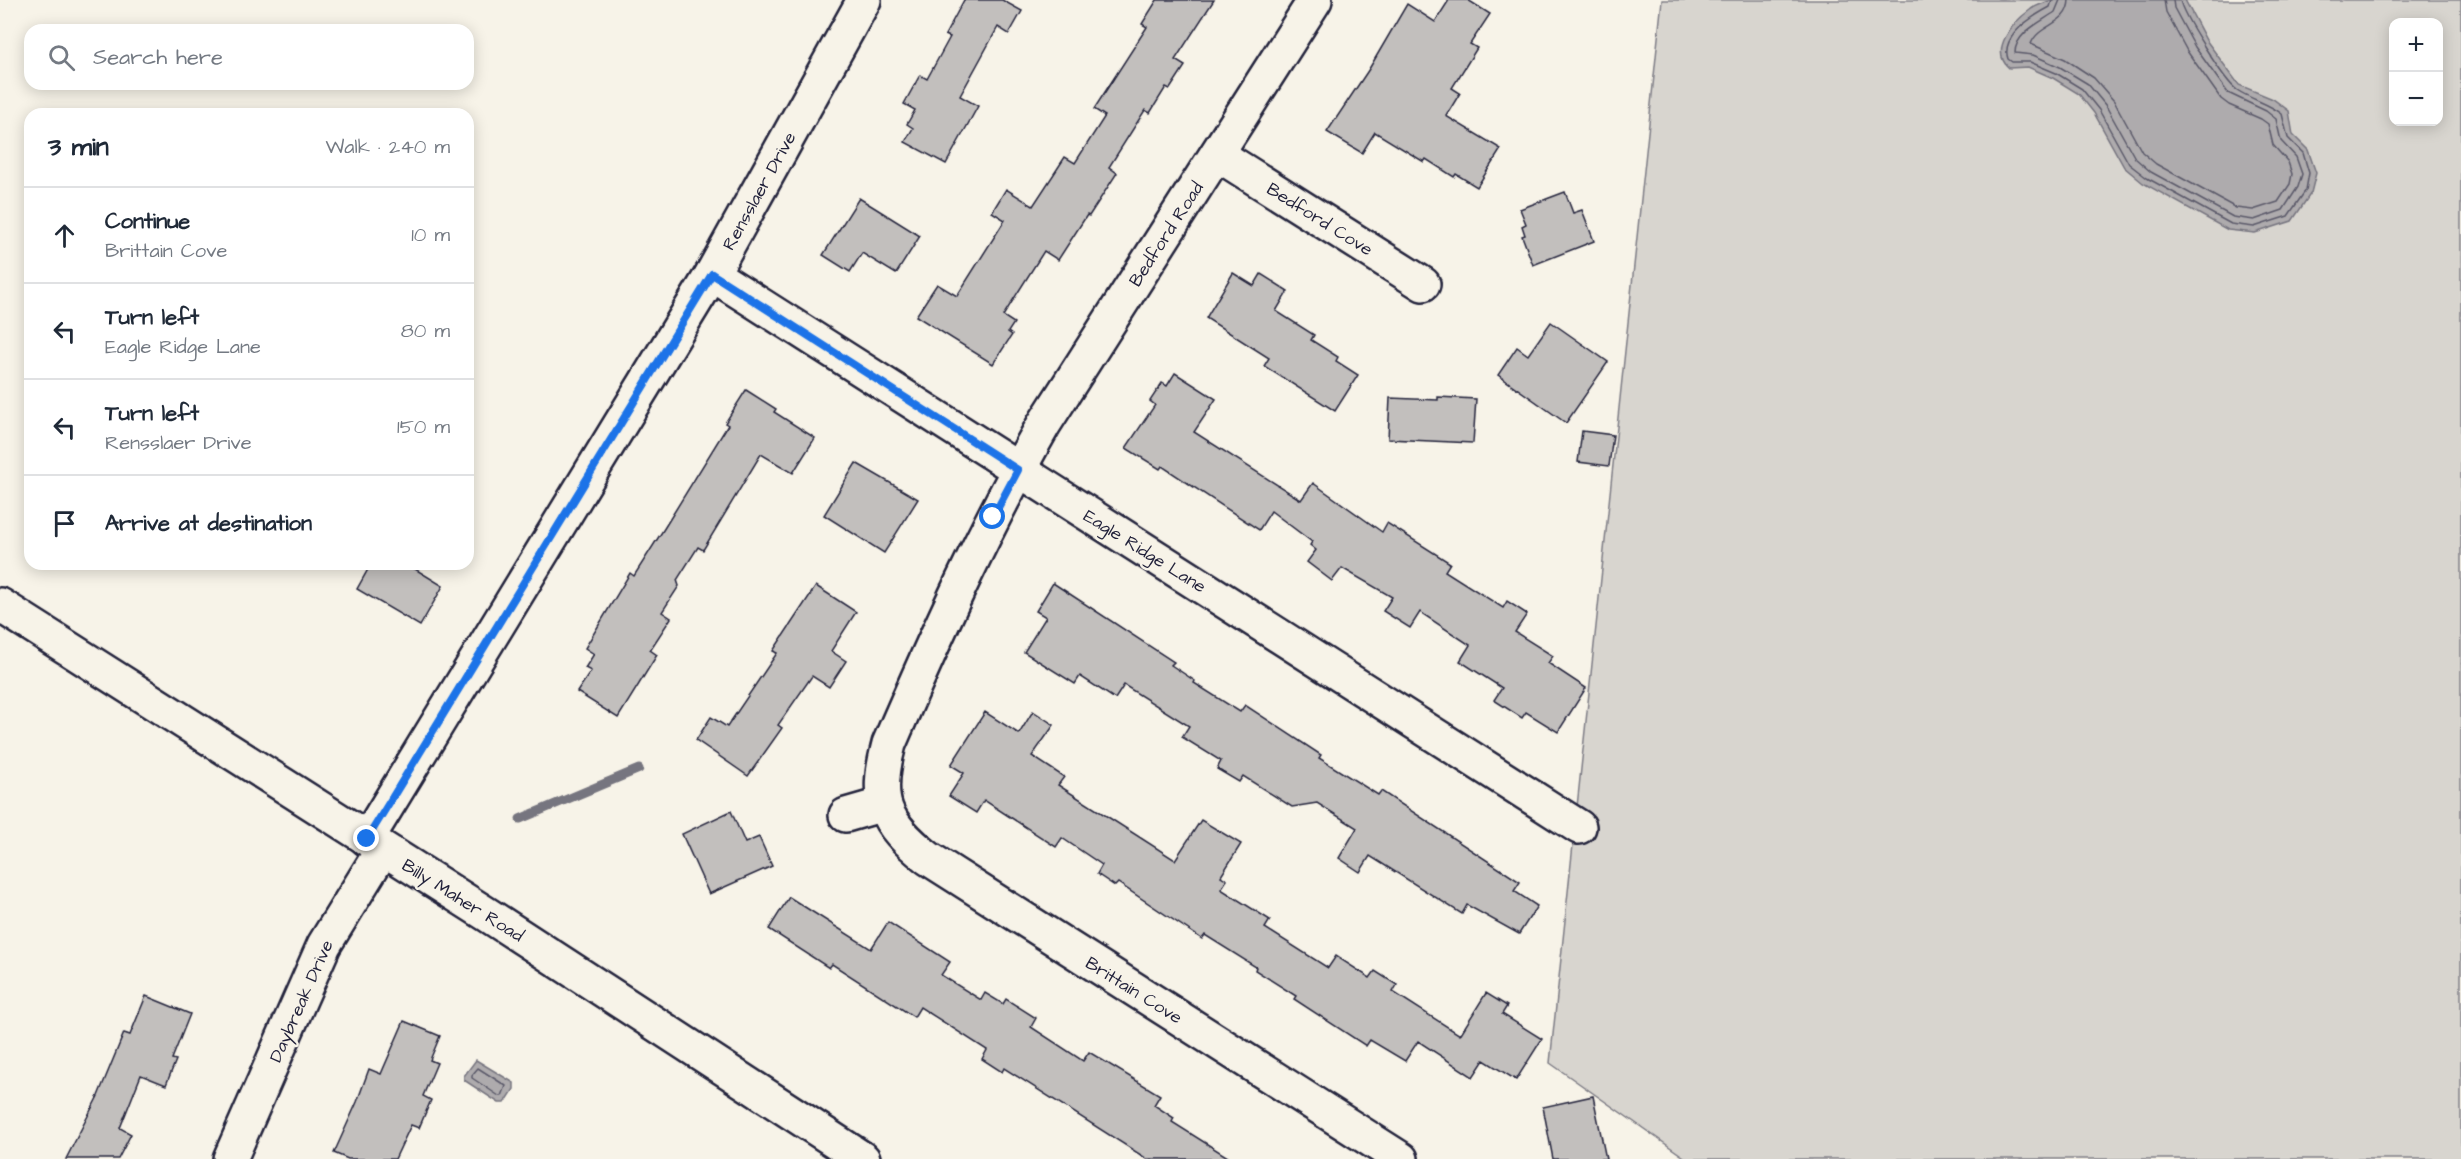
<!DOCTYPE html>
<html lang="en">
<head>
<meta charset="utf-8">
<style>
	body { margin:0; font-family:"Architects Daughter",sans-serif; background:#f2f2f3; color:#1f2937 }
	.controls { position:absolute; right:18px; top:18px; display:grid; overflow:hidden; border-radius:12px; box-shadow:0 3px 15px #0003 }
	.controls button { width:54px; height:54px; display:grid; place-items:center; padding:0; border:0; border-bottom:2px solid #e0e1e3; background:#fff; color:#1f2937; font:30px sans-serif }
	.stop { position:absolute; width:18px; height:18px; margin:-14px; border:4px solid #1a73e8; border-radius:50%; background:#fff }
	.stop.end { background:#1a73e8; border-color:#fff; box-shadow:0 2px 6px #0008 }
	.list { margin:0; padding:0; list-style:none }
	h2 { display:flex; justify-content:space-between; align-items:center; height:78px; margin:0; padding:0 24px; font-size:26px }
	h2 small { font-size:20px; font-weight:400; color:#747a83 }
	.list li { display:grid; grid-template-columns:39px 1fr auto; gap:18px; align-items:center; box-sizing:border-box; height:96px; padding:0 24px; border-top:2px solid #e0e1e3 }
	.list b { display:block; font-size:22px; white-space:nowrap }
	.list p { margin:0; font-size:20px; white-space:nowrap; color:#747a83 }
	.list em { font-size:20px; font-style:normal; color:#747a83 }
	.icon { flex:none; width:33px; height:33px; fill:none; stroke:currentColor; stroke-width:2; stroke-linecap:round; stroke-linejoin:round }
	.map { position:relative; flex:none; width:2461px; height:1159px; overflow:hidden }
	.search { position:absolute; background:#fff; box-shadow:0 3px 15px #0003; left:24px; top:24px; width:450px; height:66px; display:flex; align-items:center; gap:15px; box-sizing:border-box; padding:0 21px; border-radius:18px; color:#747a83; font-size:22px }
	.panel { position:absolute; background:#fff; box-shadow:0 3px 15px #0003; left:24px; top:108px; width:450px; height:462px; border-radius:18px }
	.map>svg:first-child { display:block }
	.green { fill:#d8d5cf; stroke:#7d7c85; stroke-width:1.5; fill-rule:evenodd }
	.water { fill:#aeabad; stroke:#76747f; stroke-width:1.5 }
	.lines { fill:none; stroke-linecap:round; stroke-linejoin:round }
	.shore { stroke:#5a5969; stroke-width:1.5 }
	.stream { stroke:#76747f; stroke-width:9 }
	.building { fill:#c2bfbd; stroke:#22223b; stroke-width:1.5 }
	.minor-casing { stroke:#22223b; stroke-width:38 }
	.secondary-casing { stroke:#22223b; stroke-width:38 }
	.minor { stroke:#f7f3e8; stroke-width:33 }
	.secondary { stroke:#f7f3e8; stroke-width:33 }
	.route { stroke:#1a73e8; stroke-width:8 }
	.labels { text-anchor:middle; stroke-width:5; stroke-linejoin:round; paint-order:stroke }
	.street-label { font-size:18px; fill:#22223b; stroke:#f7f3e8 }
</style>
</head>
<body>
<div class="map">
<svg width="2461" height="1159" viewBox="0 0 2461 1159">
	<rect width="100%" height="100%" fill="#f7f3e8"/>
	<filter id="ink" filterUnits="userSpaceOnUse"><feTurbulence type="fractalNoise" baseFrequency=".0167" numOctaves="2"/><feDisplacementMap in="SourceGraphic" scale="12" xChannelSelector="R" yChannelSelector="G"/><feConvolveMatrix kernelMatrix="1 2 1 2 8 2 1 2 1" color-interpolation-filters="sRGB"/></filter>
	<g filter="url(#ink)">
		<path class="green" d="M1662 0H2461V1159H1687L1550 1063ZM2394 22H2438V122H2394Z"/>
		<g class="water">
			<path d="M2052 0H2185L2206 40 2239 85 2273 99 2289 111 2293 135 2308 150 2316 173 2311 193 2292 221 2255 233 2228 230 2143 183 2124 167 2094 113 2079 94 2053 78 2028 67 2009 68C1989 50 2013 22 2030 10 2036 5 2045 3 2052 0Z"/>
			<polygon points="476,1060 514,1083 514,1089 505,1103 499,1103 464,1080 464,1076"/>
		</g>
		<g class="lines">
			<g class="shore">
				<path d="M2052 0 2050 7C2033 16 2000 35 2008 59L2012 62H2030L2056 73 2082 89 2099 110 2129 164 2147 178 2231 224 2254 227 2288 216 2306 190 2309 173 2303 153 2288 138 2282 114C2268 103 2252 100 2237 90 2225 82 2182 14 2180 0"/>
				<path d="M2060 0 2055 12C2041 22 2015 33 2015 53L2033 55 2060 67 2088 84 2106 106 2135 158 2151 172 2233 217 2254 220 2283 210 2298 187 2302 174 2296 157 2281 141 2276 119 2266 111 2228 93 2195 47 2174 8 2173 0"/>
				<path d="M2069 0C2068 26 2039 23 2031 44L2065 59 2094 78 2114 101 2142 152 2156 164 2236 208 2253 210 2278 202 2290 184 2292 174 2288 162 2273 145 2268 124 2261 119 2229 105 2221 99 2187 51 2166 12 2164 0"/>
				<polygon points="478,1068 506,1086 502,1096 499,1096 472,1078 472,1075"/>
			</g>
			<polyline class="stream" points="520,819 639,769"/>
		</g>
		<g class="building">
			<polygon points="964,0 1002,0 1022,11 1009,34 998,27 960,96 978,106 946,164 905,142 913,128 907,124 915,110 904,104 920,75 927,79 950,37 945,35"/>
			<polygon points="1157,0 1214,0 1175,60 1185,66 1170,89 1166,87 1150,113 1145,110 1109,167 1117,173 1089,216 1087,215 1058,260 1044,251 1003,316 1014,323 1008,332 1012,335 993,364 916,316 937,284 957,296 1005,220 992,212 1006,189 1033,206 1065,157 1075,163 1105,116 1094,109 1147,27 1142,24"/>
			<polygon points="1449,0 1468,0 1490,14 1470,44 1477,48 1452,88 1460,93 1446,116 1501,149 1477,187 1456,174 1454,177 1426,159 1424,162 1375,132 1362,153 1327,132 1369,69 1407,4 1435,22"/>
			<polygon points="1565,192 1573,213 1582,210 1594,241 1533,265 1522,236 1525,235 1522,226 1526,224 1520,209"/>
			<polygon points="859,198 920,236 896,274 862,253 850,272 823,255"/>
			<polygon points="1233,273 1254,286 1261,274 1288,291 1276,311 1314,335 1311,340 1338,357 1336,361 1358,375 1335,411 1264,366 1269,358 1206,318"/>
			<polygon points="1551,322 1608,362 1566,423 1498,375 1517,347 1528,355"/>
			<polygon points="1175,373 1216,399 1194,432 1301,500 1313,483 1382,532 1387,523 1450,563 1445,571 1503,608 1507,601 1527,614 1515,632 1553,656 1548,663 1586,688 1558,732 1526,712 1522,718 1494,700 1502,688 1460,661 1470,645 1420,612 1410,628 1383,611 1392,597 1342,568 1332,581 1307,562 1316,550 1310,545 1312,542 1271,511 1259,530 1162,466 1160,469 1126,448 1155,405 1150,401 1162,383 1167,386"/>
			<polygon points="746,390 776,409 774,412 815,438 793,473 761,454 703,550 698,547 677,580 679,586 662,612 671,618 650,650 657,655 618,718 577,692 591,671 585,668 594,654 585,648 630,573 634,576 665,527 728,425 725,423"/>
			<polygon points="1438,397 1476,399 1473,443 1388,439 1390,398 1438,400"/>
			<polygon points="1582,431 1613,435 1609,466 1578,462"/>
			<polygon points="856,463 918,499 884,553 824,515"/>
			<polygon points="371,564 407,564 443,586 420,626 357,589"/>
			<polygon points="1053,583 1174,662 1171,665 1195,681 1194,683 1240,712 1245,705 1321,755 1319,758 1378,795 1381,791 1520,882 1514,891 1537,906 1519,934 1467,905 1462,914 1370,856 1360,872 1339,858 1357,828 1317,803 1292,807 1243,776 1239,782 1217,769 1221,761 1182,737 1189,726 1124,685 1115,699 1080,676 1075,684 1024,652 1046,617 1036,611"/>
			<polygon points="816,586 856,612 831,651 846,661 829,687 812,676 778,725 782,728 748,776 696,740 711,717 727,727 777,653 773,651"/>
			<polygon points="1033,711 1054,725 1032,756 1064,777 1058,785 1175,860 1201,820 1241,844 1221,876 1227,880 1221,889 1270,920 1265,928 1328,968 1336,956 1370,978 1375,971 1397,985 1393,992 1460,1035 1486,993 1507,1006 1502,1014 1542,1039 1516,1080 1484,1060 1473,1077 1418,1041 1405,1061 1370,1040 1366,1046 1294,999 1296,996 1255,970 1256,967 1205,935 1202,939 1118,883 1115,886 1097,874 1102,865 1062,838 1056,847 984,800 976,813 949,796 964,773 951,765 985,712 1019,734"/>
			<polygon points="731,811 745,843 759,837 772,866 709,894 682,834"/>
			<polygon points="789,897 871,949 888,922 950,962 941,975 981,1000 985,993 1003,1004 1006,999 1036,1018 1031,1027 1083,1061 1089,1052 1160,1095 1154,1105 1174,1118 1172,1122 1231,1159 1147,1159 1004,1068 1002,1072 982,1059 987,1050 920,1007 914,1017 832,964 829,968 769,929"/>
			<polygon points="146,996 190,1014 172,1059 176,1060 166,1085 141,1075 120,1128 131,1134 118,1159 66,1159 98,1096 124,1033 130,1035"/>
			<polygon points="404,1021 440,1036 430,1060 437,1063 423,1096 431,1100 419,1128 411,1125 395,1159 348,1159 334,1153 357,1102 369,1069 381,1074"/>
			<polygon points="1593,1096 1606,1159 1553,1159 1543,1107"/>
		</g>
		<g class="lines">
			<g class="minor-casing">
				<g id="minor">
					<path d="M1315 0 1044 424C985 527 936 635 889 744 874 801 883 822 928 858L1401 1159"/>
					<polyline points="1217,154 1423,284"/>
					<polyline points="712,274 1579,827"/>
					<polyline points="846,815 884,804"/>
					<polyline points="367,839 712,274 864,0"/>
					<polyline points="230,1159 324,945 383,849"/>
				</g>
			</g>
			<g class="secondary-casing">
				<polyline id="secondary" points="0,605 488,915 863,1159"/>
			</g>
			<use href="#minor" class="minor"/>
			<use href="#secondary" class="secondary"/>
		</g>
	</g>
	<g class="lines" filter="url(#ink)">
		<polyline class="route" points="367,839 712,274 1018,470 993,517"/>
	</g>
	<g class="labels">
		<g class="street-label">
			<text transform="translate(759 191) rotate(-61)" y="6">Rensslaer Drive</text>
			<text transform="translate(1320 219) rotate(32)" y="6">Bedford Cove</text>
			<text transform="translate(1166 234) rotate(-57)" y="6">Bedford Road</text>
			<text transform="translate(1145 551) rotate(32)" y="6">Eagle Ridge Lane</text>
			<text transform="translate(463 900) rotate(32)" y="6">Billy Maher Road</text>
			<text transform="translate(1134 990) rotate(32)" y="6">Brittain Cove</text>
			<text transform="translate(301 1001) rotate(-66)" y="6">Daybreak Drive</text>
		</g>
	</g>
</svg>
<div class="controls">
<button>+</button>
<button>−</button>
</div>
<div class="stop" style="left:993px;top:517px"></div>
<div class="stop end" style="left:367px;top:839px"></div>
<div class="search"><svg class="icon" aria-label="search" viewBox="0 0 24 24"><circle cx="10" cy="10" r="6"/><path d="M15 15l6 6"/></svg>Search here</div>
<section class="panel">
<h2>3 min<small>Walk · 240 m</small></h2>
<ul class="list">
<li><svg class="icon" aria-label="ahead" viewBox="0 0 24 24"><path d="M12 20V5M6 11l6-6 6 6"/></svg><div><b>Continue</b><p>Brittain Cove</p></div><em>10 m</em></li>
<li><svg class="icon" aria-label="left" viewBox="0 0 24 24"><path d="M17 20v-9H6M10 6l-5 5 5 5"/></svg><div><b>Turn left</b><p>Eagle Ridge Lane</p></div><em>80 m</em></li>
<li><svg class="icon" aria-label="left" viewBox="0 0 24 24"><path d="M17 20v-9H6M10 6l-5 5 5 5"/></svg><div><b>Turn left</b><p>Rensslaer Drive</p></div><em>150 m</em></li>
<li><svg class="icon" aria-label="arrive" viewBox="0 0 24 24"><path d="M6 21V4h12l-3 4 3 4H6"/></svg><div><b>Arrive at destination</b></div></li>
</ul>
</section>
</div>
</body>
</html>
